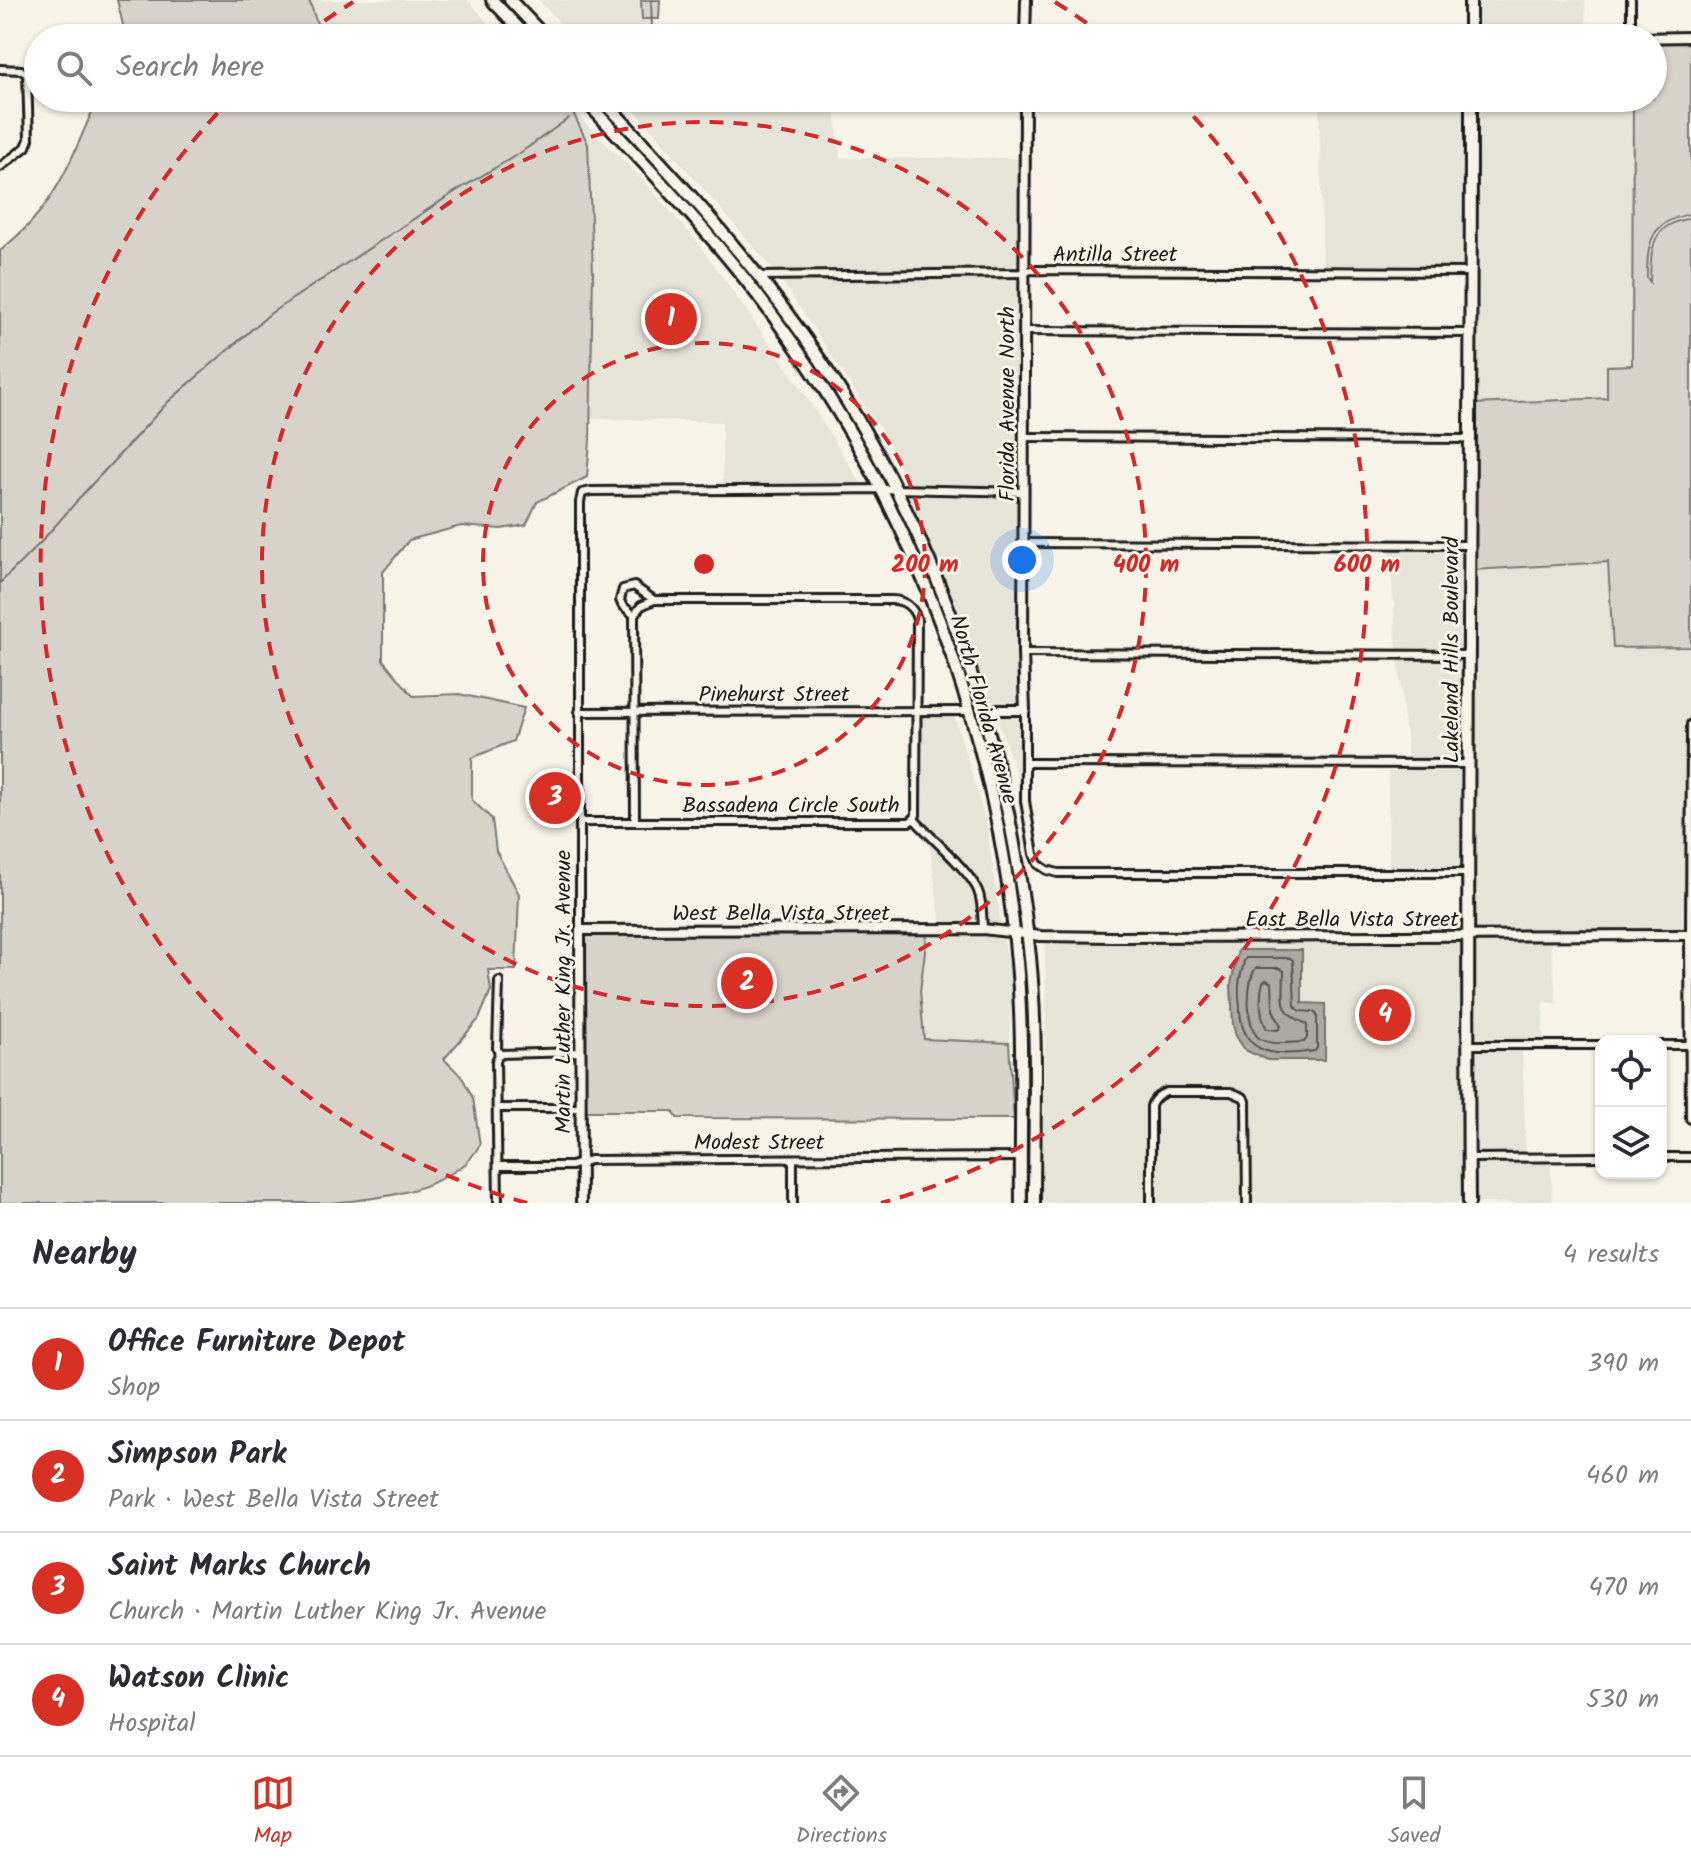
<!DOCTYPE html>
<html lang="en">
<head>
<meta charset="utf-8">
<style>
	body { margin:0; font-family:Kalam,sans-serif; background:#f2f2f3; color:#2b2b33 }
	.controls { position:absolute; right:24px; bottom:24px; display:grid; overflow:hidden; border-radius:16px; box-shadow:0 2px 6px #0004 }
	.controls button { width:72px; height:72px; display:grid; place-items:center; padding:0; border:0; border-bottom:2px solid #e1e1e2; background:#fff; color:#2b2b33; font:40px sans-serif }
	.you { position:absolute; left:1022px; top:560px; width:28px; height:28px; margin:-20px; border:6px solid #fff; border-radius:50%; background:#1a73e8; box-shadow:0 0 0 12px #1a73e833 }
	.badge { display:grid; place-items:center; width:52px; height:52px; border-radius:50%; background:#d93025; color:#fff; font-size:26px; font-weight:700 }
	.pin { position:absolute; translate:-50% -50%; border:4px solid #fff; box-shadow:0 2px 8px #0006 }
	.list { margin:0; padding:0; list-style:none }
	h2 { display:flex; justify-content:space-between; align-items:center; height:104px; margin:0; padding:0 32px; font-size:34px }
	h2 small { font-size:26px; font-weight:400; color:#7c7c81 }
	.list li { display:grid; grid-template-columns:52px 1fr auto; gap:24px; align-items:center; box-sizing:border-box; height:112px; padding:0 32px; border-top:2px solid #e1e1e2 }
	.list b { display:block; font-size:30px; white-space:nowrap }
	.list p { margin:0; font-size:26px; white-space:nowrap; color:#7c7c81 }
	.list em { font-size:26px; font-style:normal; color:#7c7c81 }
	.icon { flex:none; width:44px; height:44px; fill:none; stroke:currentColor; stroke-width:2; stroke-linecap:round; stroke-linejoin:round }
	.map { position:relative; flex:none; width:1691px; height:1203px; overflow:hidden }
	.search { position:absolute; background:#fff; box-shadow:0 2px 6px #0004; left:24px; right:24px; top:24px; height:88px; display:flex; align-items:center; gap:20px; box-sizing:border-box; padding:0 28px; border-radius:44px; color:#7c7c81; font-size:30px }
	.sheet { height:552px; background:#fff }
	nav { display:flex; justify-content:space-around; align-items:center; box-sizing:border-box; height:112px; border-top:2px solid #e1e1e2; background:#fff; font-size:22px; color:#7c7c81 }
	nav a { display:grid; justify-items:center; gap:4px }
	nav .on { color:#d93025 }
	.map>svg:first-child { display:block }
	.built { fill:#e6e3d9; fill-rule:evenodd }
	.green { fill:#d7d3cb; stroke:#7a7874; stroke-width:2 }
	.water { fill:#aca9a2; stroke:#72716c; stroke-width:2 }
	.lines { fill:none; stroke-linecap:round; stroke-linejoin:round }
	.shore { stroke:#565452; stroke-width:2 }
	.stream { stroke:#72716c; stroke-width:2 }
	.minor-casing { stroke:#1c1c1c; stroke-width:12 }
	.tertiary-casing { stroke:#1c1c1c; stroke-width:14 }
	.primary-casing { stroke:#1c1c1c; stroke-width:16 }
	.minor { stroke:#f7f3e8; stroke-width:6 }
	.tertiary { stroke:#f7f3e8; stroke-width:8 }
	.primary { stroke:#f7f3e8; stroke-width:10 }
	.ring { fill:none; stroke:#d62828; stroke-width:4; stroke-dasharray:14 10 }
	.labels { text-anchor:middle; stroke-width:6; stroke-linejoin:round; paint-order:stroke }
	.street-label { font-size:22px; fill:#1c1c1c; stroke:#f7f3e8 }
	.centre { fill:#d62828; stroke:#f7f3e8; stroke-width:4 }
	.ring-label { font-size:24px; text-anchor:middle; font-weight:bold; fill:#d62828; stroke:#f7f3e8; stroke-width:6; stroke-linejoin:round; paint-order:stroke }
</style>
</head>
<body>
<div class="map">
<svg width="1691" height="1203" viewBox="0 0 1691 1203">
	<rect width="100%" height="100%" fill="#f7f3e8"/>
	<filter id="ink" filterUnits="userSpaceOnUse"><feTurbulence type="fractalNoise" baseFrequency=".0125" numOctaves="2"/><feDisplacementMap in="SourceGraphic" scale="16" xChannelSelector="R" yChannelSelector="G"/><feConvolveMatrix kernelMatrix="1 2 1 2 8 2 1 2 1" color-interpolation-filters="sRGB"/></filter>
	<g filter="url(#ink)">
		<g class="built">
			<polygon points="309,0 468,0 493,30 474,38 322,38"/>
			<polygon points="539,0 641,0 642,19 649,19 647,38 574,38"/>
			<polygon points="1474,0 1585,0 1586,35 1564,38 1474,38"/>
			<polygon points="624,98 834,98 840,158 1020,158 1020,269 774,270"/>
			<polygon points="1319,98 1467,98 1467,268 1323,267"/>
			<polygon points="1475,98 1633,98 1632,365 1608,398 1474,404"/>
			<polygon points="572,110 635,172 696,240 797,382 862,485 723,486 722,422 590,418 593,273 588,144"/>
			<polygon points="1020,277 1020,487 906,485 887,439 780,278"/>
			<polygon points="909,494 1020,496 1021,706 992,706"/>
			<polygon points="1390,550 1467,550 1466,651 1397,650"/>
			<polygon points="1608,562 1613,648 1691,647 1691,715 1686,730 1686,931 1472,932 1474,570"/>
			<polygon points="1398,659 1466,659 1466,760 1408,760"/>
			<polygon points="995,714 1021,714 1021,797 1012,760"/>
			<polygon points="920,715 954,715 987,825 1001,926 987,925 986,905 982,888 974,875 919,819"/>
			<polygon points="1409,768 1466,768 1464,869 1389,868 1388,772 1409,771"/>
			<polygon points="919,831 968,881 974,891 978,906 979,925 941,926 930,847"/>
			<polygon points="983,934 1002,935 1013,977 1009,1043 924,1039 920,991 927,935"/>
			<polygon points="1550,939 1557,1004 1543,1001 1543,1041 1472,1041 1471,941"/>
			<path d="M1353 940 1464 941 1465 1203H1251L1250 1101 1244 1091 1231 1087 1165 1088 1156 1091 1150 1098 1147 1106 1148 1203H1042L1046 1000 1045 941ZM1236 956 1302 1004H1325L1268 1060 1245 1050 1231 984 1235 969Z"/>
			<polygon points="1472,1049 1543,1049 1522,1051 1526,1153 1472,1154"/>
			<polygon points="1231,1096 1241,1100 1243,1103 1244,1203 1155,1203 1156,1104 1160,1099 1167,1097"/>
			<polygon points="1472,1162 1526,1162 1527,1165 1551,1162 1552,1203 1472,1203"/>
		</g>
		<g class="green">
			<polygon points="117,0 309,0 322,38 123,38 125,33"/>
			<polygon points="641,0 660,0 659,19 642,19"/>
			<polygon points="505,26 515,38 474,38"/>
			<path d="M1691 41V214C1651 221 1647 242 1647 278L1650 282C1651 247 1651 224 1691 218V647L1613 648 1608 562 1474 570V404L1607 398V366L1632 365 1633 98H1653V42Z"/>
			<path d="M98 98H566L588 144 593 273 590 441 587 477 537 502 526 525 501 529 461 526 409 540 383 572V660L413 696 459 694 524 708 513 741 472 758V800L492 819 496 851 519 894 516 970H488L491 990 479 1019 444 1059 462 1077 473 1098 480 1145C476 1151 471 1159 465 1164 426 1194 376 1199 329 1203H0V251C11 241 23 232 32 221 64 186 79 140 98 98Z"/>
			<polygon points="584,934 927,935 920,991 924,1039 1009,1043 1014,1119 677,1118 673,1111 584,1111"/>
		</g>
		<polygon class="water" points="1238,950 1302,950 1302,1003 1325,1004 1325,1060 1267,1060 1245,1050 1236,1036 1233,1025 1231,984"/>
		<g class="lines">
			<g class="shore">
				<path d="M1246 958H1290L1293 960 1295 1006 1300 1011 1314 1012 1317 1015V1048L1315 1051C1278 1056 1243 1058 1240 1011 1240 1003 1238 994 1239 986 1239 977 1243 970 1244 961Z"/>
				<path d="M1280 968 1284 971C1284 1000 1277 1012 1307 1024V1038L1304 1042C1291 1042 1272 1046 1260 1039 1245 1028 1246 980 1256 968Z"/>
				<path d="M1266 980 1272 983 1273 1010 1281 1026 1278 1030 1267 1029C1260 1017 1259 995 1263 982Z"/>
			</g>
			<g class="stream">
				<polyline points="649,38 652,29 651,0"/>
				<polyline points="0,583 40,543 83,494 169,401 271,313 453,193 520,153 569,118"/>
			</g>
			<g class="minor-casing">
				<g id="minor">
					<polyline points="1631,38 1631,0"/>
					<polyline points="0,69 21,70 27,74 29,139 26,147 0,167"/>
					<polyline points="759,276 1023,273 1031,270 1471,272"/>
					<polyline points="1024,331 1470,333"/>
					<polyline points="1024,437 1471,439"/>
					<polyline points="1025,543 1469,545"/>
					<polyline points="634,615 622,605 620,600 623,589 634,586 654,600"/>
					<polyline points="1023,653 1470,655"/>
					<polyline points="1025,710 1025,801 1034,854 1038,864 1047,870 1058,873 1468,873"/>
					<polyline points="579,712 969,711"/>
					<polyline points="1025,763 1469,764"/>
					<path d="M914 819C930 837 971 872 978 891 983 903 982 917 983 929"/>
					<polyline points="580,822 909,822 914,819"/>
					<path d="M635 822 634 615 641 606 654 600H892C904 600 913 607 917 619L916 815 914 819"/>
					<polyline points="580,930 580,502 582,493 591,491 896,489 1024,492"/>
					<polyline points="1690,935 1691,724"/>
					<polyline points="1468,1045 1601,1045"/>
					<polyline points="1661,1045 1691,1045"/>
					<polyline points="499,1054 580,1052"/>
					<polyline points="498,1108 580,1108"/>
					<polyline points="1661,1157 1691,1157"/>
					<polyline points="1468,1158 1601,1157"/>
					<polyline points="790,1160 793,1162 793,1203"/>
					<polyline points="498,1166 571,1166 590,1160 1021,1157"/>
					<polyline points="498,1203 496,1061 499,1054 497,1048 499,981"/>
					<path d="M1151 1203V1106C1154 1098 1159 1095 1166 1092H1231L1243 1097 1246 1101 1247 1203"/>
				</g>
			</g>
			<g class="tertiary-casing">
				<g id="tertiary">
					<polyline points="1025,38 1026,0"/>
					<polyline points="1635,38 1691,37"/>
					<polyline points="983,710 1025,710 1023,653 1025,98"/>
					<polyline points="1690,935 1691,1118"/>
					<polyline points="581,1203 580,930 983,929 1041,936 1114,937 1691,935"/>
				</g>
			</g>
			<g class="primary-casing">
				<g id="primary">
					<polyline points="492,0 528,38"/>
					<polyline points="510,0 546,38"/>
					<polyline points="1470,38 1470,0"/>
					<path d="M583 98C649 169 717 239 774 317 913 503 997 731 1017 962 1024 1042 1020 1123 1021 1203"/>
					<path d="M601 98C673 175 744 252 805 338 933 519 1008 736 1030 957 1038 1038 1034 1121 1034 1203"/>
					<path d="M1469 1203C1466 835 1471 466 1471 98"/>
				</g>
			</g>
			<use href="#minor" class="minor"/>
			<use href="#tertiary" class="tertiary"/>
			<use href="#primary" class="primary"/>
		</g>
	</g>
	<g class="ring">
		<circle cx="704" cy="564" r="221"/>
		<circle cx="704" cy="564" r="442"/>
		<path d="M527 1203A663 663 0 0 1 231 99M305 35A663 663 0 0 1 353 2M1055 2A663 663 0 0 1 1103 35M1177 99A663 663 0 0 1 881 1203"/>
	</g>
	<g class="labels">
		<g class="street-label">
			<text x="1115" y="261">Antilla Street</text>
			<text transform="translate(1006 404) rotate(-90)" y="8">Florida Avenue North</text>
			<text transform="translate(1450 650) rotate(-90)" y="8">Lakeland Hills Boulevard</text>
			<text x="774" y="701">Pinehurst Street</text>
			<text transform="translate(985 709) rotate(74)" y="8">North Florida Avenue</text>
			<text x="791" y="812">Bassadena Circle South</text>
			<text x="781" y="920">West Bella Vista Street</text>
			<text x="1352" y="926">East Bella Vista Street</text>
			<text transform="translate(562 992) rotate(-90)" y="8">Martin Luther King Jr. Avenue</text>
			<text x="759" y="1149">Modest Street</text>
		</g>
	</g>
	<circle cx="704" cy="564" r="12" class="centre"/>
	<g class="ring-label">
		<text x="925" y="572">200 m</text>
		<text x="1146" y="572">400 m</text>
		<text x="1367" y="572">600 m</text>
	</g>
</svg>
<div class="controls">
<button><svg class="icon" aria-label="locate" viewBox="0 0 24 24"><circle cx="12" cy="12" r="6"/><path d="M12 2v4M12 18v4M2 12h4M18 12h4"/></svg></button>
<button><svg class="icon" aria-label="layers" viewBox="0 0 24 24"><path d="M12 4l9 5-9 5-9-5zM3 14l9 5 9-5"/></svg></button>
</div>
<div class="you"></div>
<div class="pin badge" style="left:671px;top:319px">1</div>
<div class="pin badge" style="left:747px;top:983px">2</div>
<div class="pin badge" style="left:555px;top:798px">3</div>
<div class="pin badge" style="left:1385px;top:1015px">4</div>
<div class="search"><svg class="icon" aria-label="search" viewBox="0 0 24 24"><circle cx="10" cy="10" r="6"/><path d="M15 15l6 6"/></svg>Search here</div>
</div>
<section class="sheet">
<h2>Nearby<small>4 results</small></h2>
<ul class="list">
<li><span class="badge">1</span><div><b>Office Furniture Depot</b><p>Shop</p></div><em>390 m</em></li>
<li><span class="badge">2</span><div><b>Simpson Park</b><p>Park · West Bella Vista Street</p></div><em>460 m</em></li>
<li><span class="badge">3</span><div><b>Saint Marks Church</b><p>Church · Martin Luther King Jr. Avenue</p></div><em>470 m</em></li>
<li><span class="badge">4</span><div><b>Watson Clinic</b><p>Hospital</p></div><em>530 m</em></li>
</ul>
</section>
<nav>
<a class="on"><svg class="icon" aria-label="map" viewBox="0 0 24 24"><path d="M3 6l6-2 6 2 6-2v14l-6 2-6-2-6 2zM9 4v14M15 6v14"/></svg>Map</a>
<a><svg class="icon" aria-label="directions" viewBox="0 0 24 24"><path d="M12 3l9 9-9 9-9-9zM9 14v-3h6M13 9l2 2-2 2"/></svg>Directions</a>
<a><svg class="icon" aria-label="saved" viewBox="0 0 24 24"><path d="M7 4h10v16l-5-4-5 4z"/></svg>Saved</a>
</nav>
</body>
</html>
